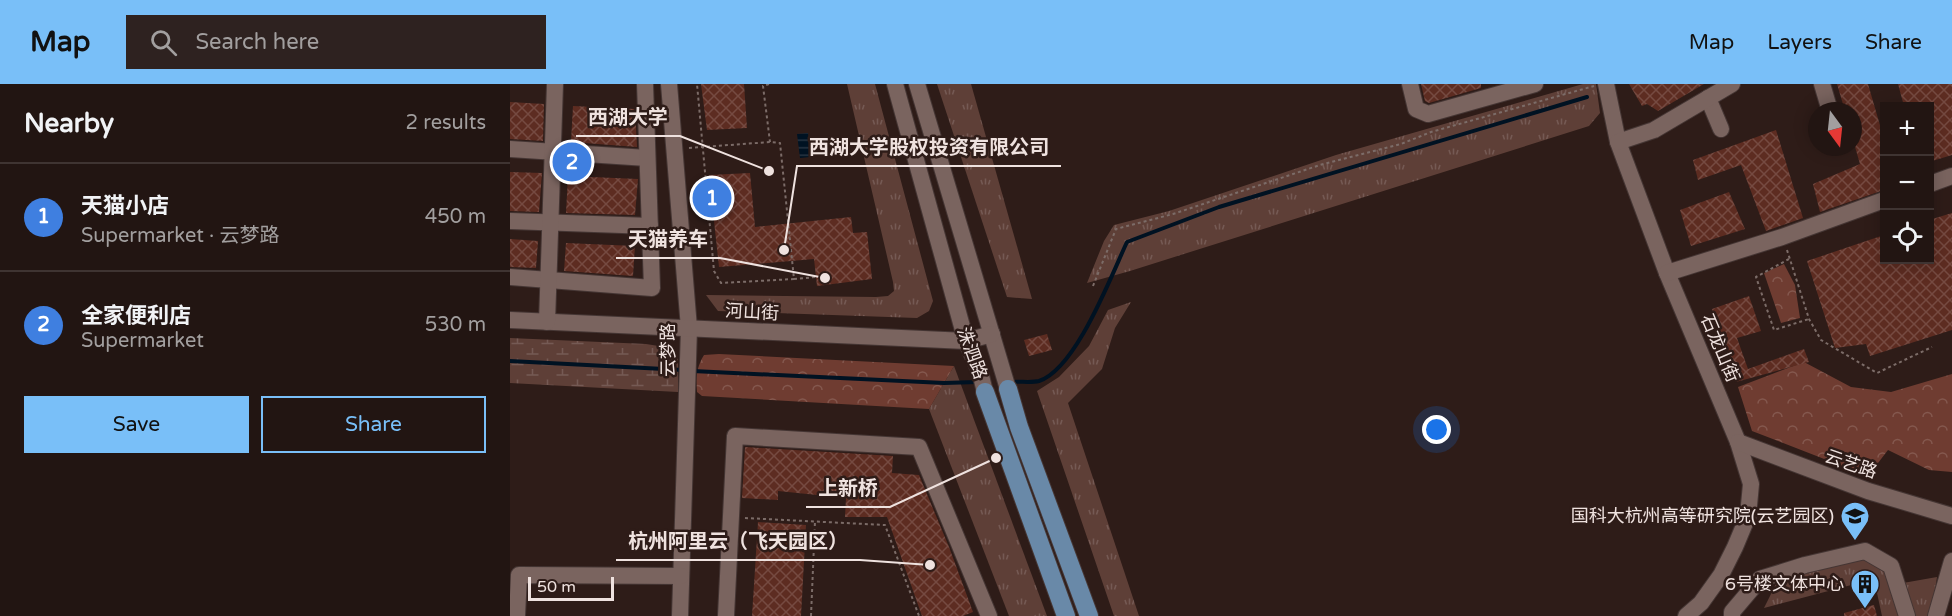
<!DOCTYPE html>
<html lang="en">
<head>
<meta charset="utf-8">
<style>
	body { margin:0; font-family:"Varela Round","Noto Sans SC",sans-serif; background:#2e2220; color:#f1f3f6 }
	.controls { position:absolute; right:18px; top:18px; display:grid; overflow:hidden; border-radius:0px; box-shadow:0 3px 15px #0003 }
	.controls button { width:54px; height:54px; display:grid; place-items:center; padding:0; border:0; border-bottom:2px solid #3f3432; background:#221512; color:#f1f3f6; font:30px sans-serif }
	.compass { position:absolute; left:1298px; top:18px; width:54px; height:54px; border-radius:50%; background:#221512; box-shadow:0 3px 15px #0003; rotate:165deg }
	.scale { position:absolute; left:18px; bottom:15px; width:86px; box-sizing:border-box; padding-left:6px; border:3px solid #efe2df; border-top:0; font-size:16px; line-height:21px; white-space:nowrap; color:#efe2df; -webkit-text-stroke:4px #2e1c18; paint-order:stroke }
	.you { position:absolute; left:927px; top:346px; width:21px; height:21px; margin:-15px; border:4px solid #fff; border-radius:50%; background:#1a73e8; box-shadow:0 0 0 9px #1a73e833 }
	.badge { display:grid; place-items:center; width:39px; height:39px; border-radius:50%; background:#79bff8; color:#fff; font-size:20px; font-weight:700 }
	.pin { position:absolute; translate:-50% -50%; border:3px solid #fff; box-shadow:0 2px 6px #0006 }
	.list { margin:0; padding:0; list-style:none }
	h2 { display:flex; justify-content:space-between; align-items:center; height:78px; margin:0; padding:0 24px; font-size:26px }
	h2 small { font-size:20px; font-weight:400; color:#a29f9f }
	.list li { display:grid; grid-template-columns:39px 1fr auto; gap:18px; align-items:center; box-sizing:border-box; height:108px; padding:0 24px; border-top:2px solid #3f3432 }
	.list b { display:block; font-size:22px; white-space:nowrap }
	.list p { margin:0; font-size:20px; white-space:nowrap; color:#a29f9f }
	.list em { font-size:20px; font-style:normal; color:#a29f9f }
	.actions { display:flex; gap:12px; padding:18px 24px }
	.actions a { flex:1; padding:14px 0; border:2px solid #79bff8; border-radius:0px; text-align:center; font-size:21px; color:#79bff8 }
	.actions .main { background:#79bff8; color:#111 }
	.icon { flex:none; width:33px; height:33px; fill:none; stroke:currentColor; stroke-width:2; stroke-linecap:round; stroke-linejoin:round }
	.map { position:relative; flex:none; width:1442px; height:532px; overflow:hidden }
	header { display:flex; align-items:center; gap:36px; box-sizing:border-box; height:84px; padding:0 30px; background:#79bff8; color:#111 }
	header strong { font-size:28px }
	nav { display:flex; gap:33px; margin-inline-start:auto; font-size:21px }
	.search { width:420px; height:54px; background:#2e2220; display:flex; align-items:center; gap:15px; box-sizing:border-box; padding:0 21px; border-radius:0px; color:#a29f9f; font-size:22px }
	main { display:flex }
	aside { flex:1; background:#221512 }
	.map>svg:first-child { display:block }
	.grass { fill:url(#grass-tufts) }
	.forest { fill:url(#forest-crowns) }
	.wetland { fill:url(#wetland-marsh) }
	.water { fill:url(#water-rules) }
	.lines { fill:none; stroke-linecap:round; stroke-linejoin:round }
	.stream { stroke:#001222; stroke-width:4 }
	.building { fill:url(#building-cross-hatch) }
	.minor-casing { stroke:#453634; stroke-width:18 }
	.major-casing { stroke:#453634; stroke-width:20 }
	.path { stroke:#7c6c68; stroke-width:2; stroke-dasharray:3 3; stroke-linecap:butt }
	.minor { stroke:#7a645f; stroke-width:16 }
	.major { stroke:#6989a8; stroke-width:18 }
	.labels { text-anchor:middle; stroke-width:5; stroke-linejoin:round; paint-order:stroke }
	.street-label { font-size:18px; fill:#efe2df; stroke:#2e1c18 }
	.poi-label { font-size:18px; fill:#efe2df; stroke:#2e1c18; text-anchor:end }
	.leader { fill:none; stroke:#efe2df; stroke-width:2 }
	.callout-dot { fill:#efe2df; stroke:#2e1c18; stroke-width:2 }
	.callout-label { font-size:20px; text-anchor:middle; font-weight:bold; fill:#efe2df; stroke:#2e1c18; stroke-width:5; stroke-linejoin:round; paint-order:stroke }
</style>
</head>
<body>
<header>
<strong>Map</strong>
<div class="search"><svg class="icon" aria-label="search" viewBox="0 0 24 24"><circle cx="10" cy="10" r="6"/><path d="M15 15l6 6"/></svg>Search here</div>
<nav><a>Map</a><a>Layers</a><a>Share</a></nav>
</header>
<main>
<aside>
<h2>Nearby<small>2 results</small></h2>
<ul class="list">
<li><span class="badge" style="background:#3f7fe0">1</span><div><b>天猫小店</b><p>Supermarket · 云梦路</p></div><em>450 m</em></li>
<li><span class="badge" style="background:#3f7fe0">2</span><div><b>全家便利店</b><p>Supermarket</p></div><em>530 m</em></li>
</ul>
<div class="actions"><a class="main">Save</a><a>Share</a></div>
</aside>
<div class="map">
<svg width="1442" height="532" viewBox="0 0 1442 532">
	<defs>
		<pattern id="grass-tufts" width="24" height="20" patternUnits="userSpaceOnUse" patternTransform="scale(1.5)"><rect width="24" height="20" fill="#5e3f37"/><path d="M3 7l-1-3M5 7V3M7 7l1-3M15 17l-1-3M17 17v-4M19 17l1-3" fill="none" stroke="#755a54"/></pattern>
		<pattern id="forest-crowns" width="20" height="18" patternUnits="userSpaceOnUse" patternTransform="scale(1.5)"><rect width="20" height="18" fill="#6f3c31"/><path d="M2 6a3 3 0 1 1 6 0M12 15a3 3 0 1 1 6 0" fill="none" stroke="#84584e"/></pattern>
		<pattern id="wetland-marsh" width="20" height="14" patternUnits="userSpaceOnUse" patternTransform="scale(1.5)"><rect width="20" height="14" fill="#5e3f37"/><path d="M1 5h8M5 5V1M11 12h8M15 12V8" fill="none" stroke="#755a54"/></pattern>
		<pattern id="water-rules" width="6" height="5" patternUnits="userSpaceOnUse" patternTransform="scale(1.5)"><rect width="6" height="5" fill="#001222"/><path d="M0 2.5h6" fill="none" stroke="#263442"/></pattern>
		<pattern id="building-cross-hatch" width="8" height="8" patternUnits="userSpaceOnUse" patternTransform="scale(1.5)"><rect width="8" height="8" fill="#5d2c21"/><path d="M0 0l8 8M0 8l8-8" fill="none" stroke="#754a41"/></pattern>
	</defs>
	<rect width="100%" height="100%" fill="#2e1c18"/>
	<g class="grass">
		<polygon points="337,0 365,0 423,217 419,227 407,234 208,227 196,211 366,213 378,212 384,207 383,198"/>
		<polygon points="427,0 461,0 522,215 497,213"/>
		<polygon points="1073,0 1086,0 1090,29 1079,42 620,187 577,199 594,157 604,141 659,127 826,71"/>
		<polygon points="621,218 605,244 592,285 558,319 629,532 604,532 527,307 549,293 579,262 598,226"/>
		<polygon points="444,282 537,532 499,532 419,325"/>
		<polygon points="1355,467 1393,499 1427,493 1421,532 1372,532 1364,495 1254,524 1267,498"/>
	</g>
	<g class="forest">
		<polygon points="1274,180 1285,201 1290,234 1271,239 1254,189"/>
		<path d="M209 270 444 282 419 325 192 312 187 308C186 294 186 284 194 271Z"/>
		<polygon points="1294,278 1341,303 1381,308 1442,290 1442,388 1419,386 1378,366 1358,392 1242,347 1228,303"/>
	</g>
	<polygon class="wetland" points="0,254 136,260 161,264 168,272 168,308 0,299"/>
	<polygon class="water" points="298,49 300,73 290,74 287,50"/>
	<g class="lines">
		<g class="stream">
			<polyline points="0,277 173,286"/>
			<polyline points="183,287 434,299 467,298"/>
			<path d="M501 298C509 297 521 299 529 297 566 285 601 192 617 158L709 123 1077 13"/>
		</g>
	</g>
	<g class="building">
		<polygon points="191,0 234,0 237,44 197,46"/>
		<polygon points="911,0 971,0 971,4 919,19 915,17"/>
		<polygon points="1119,0 1194,0 1148,27 1137,20 1132,22"/>
		<polygon points="1327,0 1358,0 1374,55 1374,106 1310,128 1303,100 1350,80 1343,56 1343,27 1335,27"/>
		<polygon points="1388,0 1442,0 1442,71 1419,78 1419,22 1394,22"/>
		<polygon points="0,18 34,20 33,57 0,55"/>
		<polygon points="63,22 125,25 127,63 61,58"/>
		<polygon points="1266,46 1293,134 1256,147 1231,81 1188,96 1183,76"/>
		<polygon points="0,88 32,89 29,128 0,127"/>
		<polygon points="240,89 245,143 341,133 343,149 357,148 362,195 307,202 304,175 209,183 199,91"/>
		<polygon points="58,92 128,95 125,131 56,129"/>
		<polygon points="1219,108 1235,145 1181,162 1170,126"/>
		<polygon points="1442,129 1442,246 1360,272 1356,260 1325,264 1297,177 1374,151 1374,176 1419,176 1419,136"/>
		<polygon points="0,155 28,157 26,184 0,183"/>
		<polygon points="56,159 125,162 123,192 54,187"/>
		<polygon points="1239,212 1251,247 1227,254 1238,285 1294,265 1299,278 1226,298 1202,225"/>
		<polygon points="537,250 542,266 519,272 514,256"/>
		<polygon points="235,363 383,372 382,389 409,391 439,463 463,528 453,532 412,532 377,433 335,433 336,414 268,407 268,416 232,414"/>
		<polygon points="248,438 296,441 291,532 242,532"/>
		<polygon points="1364,521 1367,532 1334,532 1334,529"/>
	</g>
	<g class="lines">
		<g class="minor-casing">
			<g id="minor">
				<polyline points="159,0 179,244 170,532"/>
				<polyline points="385,0 456,257 470,288 475,308"/>
				<polyline points="407,0 498,305"/>
				<polyline points="900,0 906,25 918,30 1025,0"/>
				<polyline points="1096,0 1108,58 1157,189 1228,358 1241,400 1238,432 1225,463 1211,491 1191,519 1176,532"/>
				<polyline points="1312,0 1320,27"/>
				<polyline points="1198,14 1211,45"/>
				<polyline points="1108,58 1144,46 1222,0"/>
				<polyline points="0,65 137,74"/>
				<polyline points="1420,100 1442,92"/>
				<polyline points="0,137 140,142"/>
				<polyline points="1157,189 1272,153 1374,116"/>
				<polyline points="0,193 142,204 135,0"/>
				<polyline points="0,236 456,257 482,250"/>
				<polyline points="37,238 45,0"/>
				<polyline points="1228,358 1358,407 1442,432"/>
				<polyline points="7,532 9,491 171,492"/>
				<polyline points="216,532 225,352 409,363 479,532"/>
				<polyline points="1222,532 1222,528 1250,495 1295,481 1355,467 1381,482 1397,532"/>
				<polyline points="1426,532 1442,477"/>
			</g>
		</g>
		<g class="major-casing">
			<g id="major">
				<polyline points="498,305 509,343 579,532"/>
				<polyline points="475,308 556,532"/>
			</g>
		</g>
		<g class="path">
			<polyline points="259,0 253,2 260,58"/>
			<polyline points="179,64 260,58 270,59 284,195 211,199 204,187 187,0"/>
			<polyline points="1277,166 1299,235 1311,256 1367,289 1422,263"/>
			<polyline points="1279,175 1246,193 1264,246 1299,235"/>
			<polyline points="284,195 306,193"/>
			<polyline points="583,202 606,145 663,130 810,81 891,60 921,48 1084,2"/>
			<polyline points="235,434 375,441 409,532"/>
			<polyline points="301,532 305,437"/>
		</g>
		<use href="#minor" class="minor"/>
		<use href="#major" class="major"/>
	</g>
	<defs>
		<g id="university-pin" transform="scale(1.5)"><path d="M0 17L-7.5 6A9.5 9.5 0 1 1 7.5 6Z" fill="#79bff8" stroke="#2e1c18"/><path d="M0-5L7-2L0 1L-7-2ZM-4 1L0 2.5L4 1V4Q0 6-4 4Z" fill="#111"/></g>
		<g id="building-pin" transform="scale(1.5)"><path d="M0 17L-7.5 6A9.5 9.5 0 1 1 7.5 6Z" fill="#79bff8" stroke="#2e1c18"/><path d="M-4-6H4V6H1V3H-1V6H-4ZM-2.5-4.3h1.7v1.8h-1.7ZM.8-4.3h1.7v1.8H.8ZM-2.5-1h1.7V.8h-1.7ZM.8-1h1.7V.8H.8Z" fill="#111"/></g>
	</defs>
	<g fill-rule="evenodd">
		<use href="#university-pin" x="1345" y="432"/>
		<use href="#building-pin" x="1355" y="500"/>
	</g>
	<g class="labels">
		<g class="street-label">
			<text transform="translate(242 228) rotate(3)" y="6">河山街</text>
			<text transform="translate(1210 264) rotate(67)" y="6">石龙山街</text>
			<text transform="translate(158 266) rotate(-90)" y="6">云梦路</text>
			<text transform="translate(462 269) rotate(70)" y="6">洙泗路</text>
			<text transform="translate(1341 380) rotate(19)" y="6">云艺路</text>
		</g>
		<g class="poi-label">
			<text x="1324" y="438">国科大杭州高等研究院(云艺园区)</text>
			<text x="1334" y="506">6号楼文体中心</text>
		</g>
	</g>
	<path class="leader" d="M259 87L170 52H66M274 166L287 82H551M315 194L210 174H106M486 374L380 423H296M420 481L350 476H106"/>
	<g class="callout-dot">
		<circle cx="259" cy="87" r="6"/>
		<circle cx="274" cy="166" r="6"/>
		<circle cx="315" cy="194" r="6"/>
		<circle cx="486" cy="374" r="6"/>
		<circle cx="420" cy="481" r="6"/>
	</g>
	<g class="callout-label">
		<text x="118" y="40">西湖大学</text>
		<text x="419" y="70">西湖大学股权投资有限公司</text>
		<text x="158" y="162">天猫养车</text>
		<text x="338" y="411">上新桥</text>
		<text x="228" y="464">杭州阿里云（飞天园区）</text>
	</g>
</svg>
<div class="controls">
<button>+</button>
<button>−</button>
<button><svg class="icon" aria-label="locate" viewBox="0 0 24 24"><circle cx="12" cy="12" r="6"/><path d="M12 2v4M12 18v4M2 12h4M18 12h4"/></svg></button>
</div>
<svg class="compass" viewBox="-18 -18 36 36"><path d="M0-13l5 13h-10z" fill="#e53935"/><path d="M0 13l5-13h-10z" fill="#a29f9f"/></svg>
<div class="scale">50 m</div>
<div class="you"></div>
<div class="pin badge" style="left:202px;top:114px;background:#3f7fe0">1</div>
<div class="pin badge" style="left:62px;top:78px;background:#3f7fe0">2</div>
</div>
</main>
</body>
</html>
